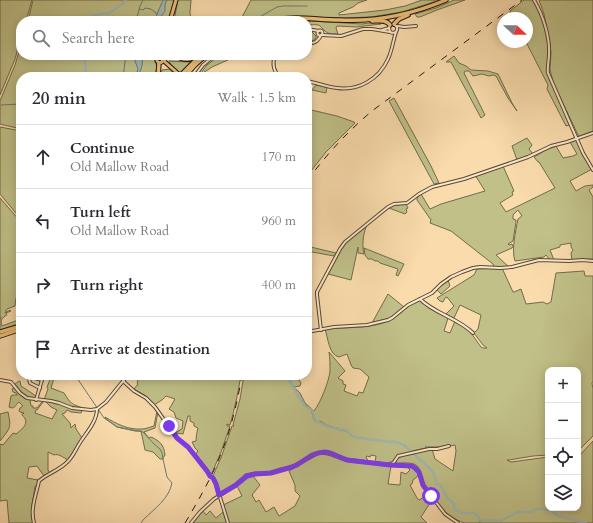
<!DOCTYPE html>
<html lang="en">
<head>
<meta charset="utf-8">
<style>
	body { margin:0; font-family:Cardo,serif; background:#f7f7f7; color:#2b2b33 }
	.controls { position:absolute; right:12px; bottom:12px; display:grid; overflow:hidden; border-radius:8px; box-shadow:0 2px 10px #0003 }
	.controls button { width:36px; height:36px; display:grid; place-items:center; padding:0; border:0; border-bottom:1px solid #e1e1e2; background:#fff; color:#2b2b33; font:20px sans-serif }
	.compass { position:absolute; left:497px; top:12px; width:36px; height:36px; border-radius:50%; background:#fff; box-shadow:0 2px 10px #0003; rotate:112deg }
	.stop { position:absolute; width:12px; height:12px; margin:-9px; border:3px solid #7c3aed; border-radius:50%; background:#fff }
	.stop.end { background:#7c3aed; border-color:#fff; box-shadow:0 1px 4px #0008 }
	.list { margin:0; padding:0; list-style:none }
	h2 { display:flex; justify-content:space-between; align-items:center; height:52px; margin:0; padding:0 16px; font-size:17px }
	h2 small { font-size:13px; font-weight:400; color:#7c7c81 }
	.list li { display:grid; grid-template-columns:26px 1fr auto; gap:12px; align-items:center; box-sizing:border-box; height:64px; padding:0 16px; border-top:1px solid #e1e1e2 }
	.list b { display:block; font-size:15px; white-space:nowrap }
	.list p { margin:0; font-size:13px; white-space:nowrap; color:#7c7c81 }
	.list em { font-size:13px; font-style:normal; color:#7c7c81 }
	.icon { flex:none; width:22px; height:22px; fill:none; stroke:currentColor; stroke-width:2; stroke-linecap:round; stroke-linejoin:round }
	.map { position:relative; flex:none; width:593px; height:523px; overflow:hidden }
	.search { position:absolute; background:#fff; box-shadow:0 2px 10px #0003; left:16px; top:16px; width:296px; height:44px; display:flex; align-items:center; gap:10px; box-sizing:border-box; padding:0 14px; border-radius:16px; color:#7c7c81; font-size:15px }
	.panel { position:absolute; background:#fff; box-shadow:0 2px 10px #0003; left:16px; top:72px; width:296px; height:308px; border-radius:16px }
	.map>svg:first-child { display:block }
	.green { fill:#c0c088; stroke:#716b4c }
	.water { fill:#a0b9b1; stroke:#6e7870 }
	.lines { fill:none; stroke-linecap:round; stroke-linejoin:round }
	.stream { stroke:#6e7870; stroke-width:1 }
	.river { stroke:#a0b9b1; stroke-width:2.5 }
	.minor-casing { stroke:#584736; stroke-width:4 }
	.major-casing { stroke:#22160f; stroke-width:5 }
	.highway-casing { stroke:#22160f; stroke-width:5.5 }
	.minor { stroke:#fbe8c9; stroke-width:2 }
	.major { stroke:#ecbe76; stroke-width:3 }
	.highway { stroke:#ecbe76; stroke-width:3.5 }
	.rail { stroke:#22160f; stroke-width:1; stroke-dasharray:7 7; stroke-linecap:butt }
	.highway-bridge-casing { stroke:#22160f; stroke-width:5.5; stroke-linecap:butt }
	.highway-bridge { stroke:#ecbe76; stroke-width:3.5 }
	.route { stroke:#7c3aed; stroke-width:5 }
</style>
</head>
<body>
<div class="map">
<svg width="593" height="523" viewBox="0 0 593 523">
	<rect width="100%" height="100%" fill="#f9dbac"/>
	<filter id="stains"><feTurbulence type="fractalNoise" baseFrequency=".005" numOctaves="4"/><feColorMatrix values="0 0 0 0 .2 0 0 0 0 .09 0 0 0 0 .02 0 0 0 .5 -.17"/></filter>
	<radialGradient id="worn" r=".72"><stop offset=".6" stop-color="#630" stop-opacity="0"/><stop offset="1" stop-color="#630" stop-opacity=".3"/></radialGradient>
	<g class="green">
		<polygon points="0,0 32,0 26,21 21,21 21,37 15,59 0,95"/>
		<polygon points="33,0 174,0 169,21 28,21"/>
		<polygon points="178,0 191,0 190,13 191,21 174,21"/>
		<polygon points="251,0 367,0 358,3 353,7 339,13 339,15 385,10 405,6 422,0 440,0 402,12 371,17 340,18 305,17 281,18 267,21 240,21"/>
		<polygon points="454,0 465,0 437,10 420,17 417,17 415,14 436,8"/>
		<polygon points="524,0 533,0 543,20 548,44 549,53 547,69 570,125 566,126 547,89 548,85 526,42 527,42 527,18 513,18 510,11"/>
		<polygon points="539,0 593,0 593,131 580,136 578,135 554,84 551,74 550,69 551,53 550,44 544,14"/>
		<path d="M311 21 362 24 377 22 381 24 356 27 337 26 336 28 338 34C336 34 331 34 328 33 320 29 323 23 310 25L308 22Z"/>
		<polygon points="307,30 312,32 316,36 316,38 312,41 307,43 307,40 308,40 307,35"/>
		<polygon points="21,45 21,55 157,55 155,61 157,66 155,77 21,77 21,99 16,100 21,100 21,129 0,124 0,101 15,65"/>
		<polygon points="220,55 232,55 230,59 212,67 200,75 200,77 198,77 207,65"/>
		<polygon points="454,56 459,63 466,66 471,70 488,71 498,74 512,103 517,111 508,98 496,76 493,75 489,76 482,74 473,76 469,71 465,71 464,73 485,115 481,118 451,62 446,62"/>
		<polygon points="169,61 191,62 180,73 171,65"/>
		<polygon points="170,69 176,77 161,77 162,70"/>
		<polygon points="316,85 327,87 326,93 312,90"/>
		<polygon points="394,98 431,166 439,183 434,184 389,101"/>
		<polygon points="307,109 337,116 354,122 355,123 326,152 307,176"/>
		<polygon points="0,127 21,131 21,219 0,194"/>
		<polygon points="527,138 532,145 529,149 533,154 517,160 512,146"/>
		<path d="M576 140H577L592 169 570 181 576 191 585 186 593 185V187L589 190 593 197V259L572 260 571 253 573 250 571 247V243L560 245V247L550 250 554 260H550L546 255 544 257 515 261C511 250 516 230 518 219L522 216 518 210 513 215V219L516 220V222L513 241 508 244 509 245 512 244 513 246 512 248 496 255 509 267 502 268 513 292H514L521 289 526 304 543 302 547 304 551 302 556 273 584 271 585 276H593V381L592 383 593 389V436L578 451V370H548V455L533 456 509 460H507L511 462 548 457V508H578V454H581L593 441V523H464C460 521 454 519 450 516 443 511 427 490 423 482 421 477 421 468 416 465 412 462 400 463 395 463 399 455 404 456 413 454L415 455 414 453 432 449 435 459 453 471 456 451 455 445 450 446 449 445 439 447H425L426 448 412 451 404 445 396 442 403 445 412 452 397 456 392 462 385 463 375 462 376 456 371 455 370 457 367 456 366 457 368 461 346 458 333 452 328 451 317 452 291 466 280 468 265 473 255 472 245 474 233 485 221 492 219 490 217 483 213 476 222 455 232 426H234L233 425 240 399 244 375H269L278 378H287L303 404 305 406 311 410 315 422H319L328 427 345 431 352 435 346 430 328 426 320 421 316 422 312 410 305 405 287 376H278L274 375H296L301 383 300 386 294 387 300 393 305 403 314 411C321 402 329 381 330 371 330 365 330 358 329 352L345 371 338 378 343 381V384L346 385 344 391 357 396 359 392 363 393 369 377 360 369 353 368 351 365 347 354 339 357C329 355 328 338 325 329 345 327 370 329 388 321 400 316 407 304 419 300L429 308 448 318 444 331 450 333 455 321 469 330 481 347 483 348H487L483 345 474 333 478 329 481 315 460 305 454 318H453L446 314 454 306 447 297 445 298 443 302 440 301 437 298 474 275 477 269 494 268 493 264 451 231 430 223 431 220 417 200V198L421 194 430 209 441 204 485 191 475 175 503 166 514 191 512 192 513 195 500 203 506 212 555 188 539 162H538L534 157 546 150 556 146 563 158 573 156 577 154 570 142Z"/>
		<path d="M0 198 21 222V293L16 298 15 306 7 309 5 313 10 310 11 311 6 313 7 315C2 318 0 320 2 326L21 319V323L0 330V320L1 317H0Z"/>
		<polygon points="406,204 408,208 406,209 407,212 405,214 389,208 395,205"/>
		<path d="M365 226 366 227C363 236 362 244 364 254L358 253V247L351 280 328 274 342 248H341L344 244Z"/>
		<polygon points="307,246 319,249 336,253 334,256 307,251"/>
		<polygon points="364,248 404,264 398,276 396,275 398,269 380,263 378,261 375,261 372,259 368,259 365,255"/>
		<polygon points="448,280 450,286 441,294 437,290 440,286"/>
		<polygon points="388,294 404,307 390,318 372,323"/>
		<path d="M52 375H55L51 388 64 393C71 404 71 404 83 408L81 413 71 412 67 410 65 413 62 414 70 423 71 428 75 424 76 429 82 438C77 445 74 454 68 460 64 458 58 453 54 455L48 452V470L50 473 44 476 37 466 29 467 27 478 38 480 37 486H35C34 498 29 511 33 523H9L7 500 0 501V444L3 445 13 433 16 434C22 429 31 423 22 415V414L24 413 20 412 19 411 20 408 23 406 19 402C15 405 15 410 9 407L11 396 13 395H17L16 393 13 392 12 389 14 388C22 393 19 397 30 400L31 406H33V408H37L41 403 43 402 37 410H36L35 413 52 419 57 410 51 407 44 400 48 389 47 387Z"/>
		<path d="M137 375H241C238 392 235 408 230 425L227 424V426H230L221 452 211 475 209 471 196 454 198 451 195 448 192 442 196 441C196 438 197 431 198 428L194 426V423L190 421V416H188L183 434 176 433 175 434V433L182 429 183 421 176 418 174 412 169 409 171 406 175 399 166 396 162 400 154 405 146 396 134 389 138 384 137 383 139 377Z"/>
		<path d="M19 381H20L21 386 36 396 35 398C25 398 21 391 15 384Z"/>
		<path d="M157 411 158 412 155 428 144 432 149 438 151 437C160 441 164 445 165 455L163 458V459H160L153 452 145 450 141 431H135L117 427 105 418V417C117 424 128 430 142 429 146 429 150 427 154 426Z"/>
		<path d="M8 412C12 429 9 429 0 441V414Z"/>
		<path d="M319 454C330 454 338 460 349 462L391 466 388 484 400 485 401 472 406 474 410 470 408 468V466C413 467 418 470 418 476L413 480 412 484 410 485 417 498 419 500 428 495 432 500 421 517 427 523H229L227 517V515L225 513 223 505 242 496 237 486C242 481 246 478 253 476L260 485 252 495 256 502 259 500 266 512 274 507 279 516 295 506 300 496 295 491V485L289 471 315 456Z"/>
		<polygon points="203,511 206,515 210,511 216,518 223,512 227,523 192,523"/>
	</g>
	<g class="water">
		<path d="M163 0H167L165 4V11C162 15 160 17 161 21H154Z"/>
		<polygon points="135,55 143,55 142,66 138,77 131,77 137,72 138,69 135,61"/>
	</g>
	<g class="lines">
		<g class="stream">
			<polyline points="139,9 143,10 145,8 151,9 157,14"/>
			<polyline points="256,19 277,7 283,6 307,6"/>
			<polyline points="136,21 140,6 143,0"/>
			<polyline points="123,77 126,55"/>
			<polyline points="1,105 21,104"/>
			<path d="M75 375 104 418 117 427 143 432 154 444 160 449 162 453 163 459 167 477 172 483C169 499 154 509 143 520L141 523"/>
			<polyline points="479,523 481,520"/>
		</g>
		<g class="river">
			<path d="M86 21V20C93 15 100 13 108 14 114 8 122 7 126 0"/>
			<polyline points="82,55 85,63 86,77"/>
			<path d="M271 375 278 377H287L305 406 312 410 316 422H319L328 427 345 430 354 437 389 442C404 440 409 450 418 458 426 465 436 471 436 483L441 486 448 499 452 502 454 504V509L462 513H474L478 516 479 519 484 521 486 520 500 521 518 512H532L536 509H540L550 510 557 515 561 517 586 523"/>
		</g>
		<g class="minor-casing">
			<g id="minor">
				<path d="M534 0C543 15 550 37 549 54 549 61 547 67 548 73L583 153 593 170"/>
				<polyline points="398,26 404,27 416,26"/>
				<path d="M389 28 390 32C394 34 398 32 397 27L394 24"/>
				<polyline points="307,29 319,31"/>
				<polyline points="382,30 389,28 390,25"/>
				<circle cx="320" cy="33" r="2.5"/>
				<polyline points="322,35 341,36 363,29 372,29 390,32"/>
				<path d="M307 44C314 43 318 42 321 35"/>
				<path d="M275 55C272 64 273 71 280 77"/>
				<polyline points="194,77 203,65 215,55"/>
				<path d="M307 81C317 83 327 87 337 88 359 91 379 79 388 59 392 51 393 41 396 32"/>
				<path d="M420 299C435 314 458 318 473 333"/>
				<polyline points="321,330 317,295 317,292 340,249 345,242 388,207 394,204 407,203 419,194 432,187 464,179 528,157 551,146 567,142 593,133"/>
				<polyline points="307,332 334,327 367,325 388,320 392,318 408,305 432,293 441,284 451,277 462,272 473,268 480,267 500,268 512,267 539,260 569,261 583,260 593,261"/>
				<polyline points="0,380 11,382 20,393 27,398 51,401 59,403 72,408 91,410 97,409 106,402 128,375"/>
				<polyline points="123,381 134,391 146,398 155,407 177,438 188,447 196,457 207,471 210,476 213,478 216,484 228,523"/>
				<polyline points="40,388 30,383 29,379 31,377 42,380"/>
				<polyline points="36,400 42,380 42,375"/>
				<polyline points="390,465 394,462 398,456 429,449 437,449 449,446"/>
				<path d="M34 523C30 509 36 495 39 481 47 474 57 471 65 464 73 458 75 450 81 441 87 432 97 421 97 409"/>
				<polyline points="191,523 200,512 214,499 236,485 247,476 255,474 271,473 292,467 318,453 329,453 347,460 390,465 412,466 415,468 419,472 423,485 425,488 445,514 458,523"/>
			</g>
		</g>
		<g class="major-casing">
			<g id="major">
				<polyline points="170,21 176,0"/>
				<polyline points="161,55 157,57 157,61 159,63 162,62 163,59"/>
				<polyline points="163,55 165,62 182,77"/>
			</g>
		</g>
		<g class="highway-casing">
			<g id="highway">
				<path d="M272 21C280 19 288 18 296 18 310 18 325 20 339 20 375 22 413 14 446 0"/>
				<path d="M372 21C378 21 386 19 390 25"/>
				<polyline points="394,24 399,19 408,15"/>
				<path d="M174 55C182 60 190 61 198 56"/>
				<polyline points="163,58 166,57 176,57"/>
				<polyline points="182,74 201,55"/>
				<polyline points="158,77 159,63"/>
				<polyline points="184,77 195,65 206,55"/>
				<polyline points="0,332 21,326"/>
				<polyline points="0,336 21,329"/>
			</g>
		</g>
		<use href="#minor" class="minor"/>
		<use href="#major" class="major"/>
		<use href="#highway" class="highway"/>
		<g class="rail">
			<path d="M307 181C326 155 347 132 372 111L522 0"/>
			<path d="M185 523C197 503 209 482 218 461 230 433 237 405 242 375"/>
		</g>
		<g class="highway-bridge-casing">
			<polyline id="highway-bridge" points="179,77 182,74"/>
		</g>
		<use href="#highway-bridge" class="highway-bridge"/>
	</g>
	<g class="lines">
		<polyline class="route" points="169,426 177,438 188,447 196,457 207,471 210,476 213,478 216,484 219,495 236,485 247,476 255,474 271,473 292,467 297,465 312,455 318,453 325,452 330,453 347,460 390,465 412,466 415,468 419,472 423,485 431,496"/>
	</g>
	<rect width="100%" height="100%" filter="url(#stains)"/>
	<rect width="100%" height="100%" fill="url(#worn)"/>
</svg>
<div class="controls">
<button>+</button>
<button>−</button>
<button><svg class="icon" aria-label="locate" viewBox="0 0 24 24"><circle cx="12" cy="12" r="6"/><path d="M12 2v4M12 18v4M2 12h4M18 12h4"/></svg></button>
<button><svg class="icon" aria-label="layers" viewBox="0 0 24 24"><path d="M12 4l9 5-9 5-9-5zM3 14l9 5 9-5"/></svg></button>
</div>
<svg class="compass" viewBox="-18 -18 36 36"><path d="M0-13l5 13h-10z" fill="#e53935"/><path d="M0 13l5-13h-10z" fill="#7c7c81"/></svg>
<div class="stop" style="left:431px;top:496px"></div>
<div class="stop end" style="left:169px;top:426px"></div>
<div class="search"><svg class="icon" aria-label="search" viewBox="0 0 24 24"><circle cx="10" cy="10" r="6"/><path d="M15 15l6 6"/></svg>Search here</div>
<section class="panel">
<h2>20 min<small>Walk · 1.5 km</small></h2>
<ul class="list">
<li><svg class="icon" aria-label="ahead" viewBox="0 0 24 24"><path d="M12 20V5M6 11l6-6 6 6"/></svg><div><b>Continue</b><p>Old Mallow Road</p></div><em>170 m</em></li>
<li><svg class="icon" aria-label="left" viewBox="0 0 24 24"><path d="M17 20v-9H6M10 6l-5 5 5 5"/></svg><div><b>Turn left</b><p>Old Mallow Road</p></div><em>960 m</em></li>
<li><svg class="icon" aria-label="right" viewBox="0 0 24 24"><path d="M7 20v-9h11M14 6l5 5-5 5"/></svg><div><b>Turn right</b></div><em>400 m</em></li>
<li><svg class="icon" aria-label="arrive" viewBox="0 0 24 24"><path d="M6 21V4h12l-3 4 3 4H6"/></svg><div><b>Arrive at destination</b></div></li>
</ul>
</section>
</div>
</body>
</html>
